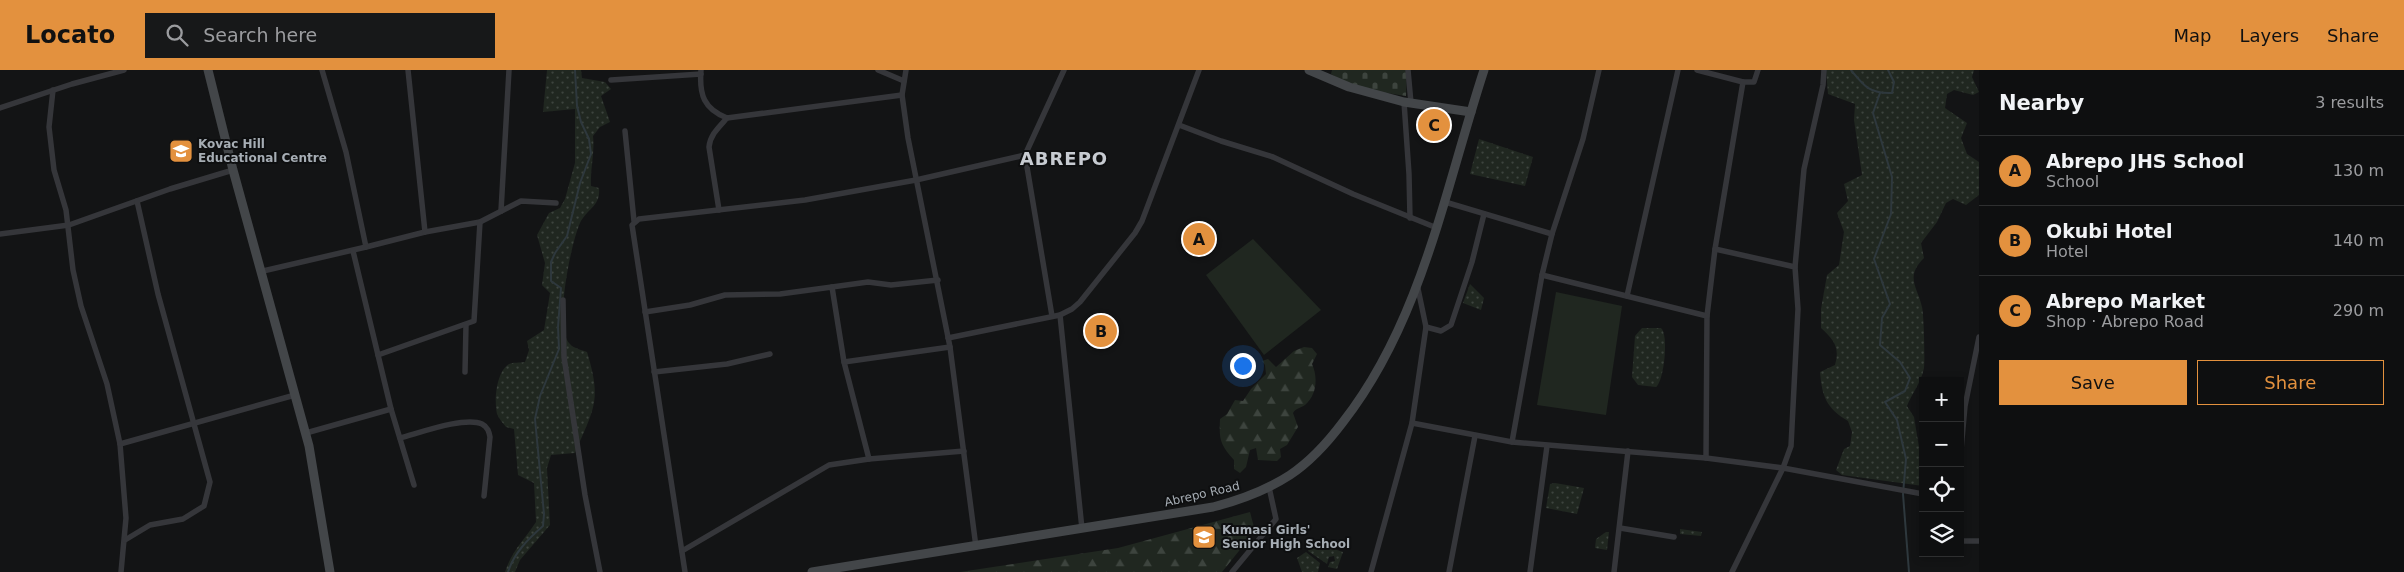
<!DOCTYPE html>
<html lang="en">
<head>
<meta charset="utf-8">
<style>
	body { margin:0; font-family:"DejaVu Sans",sans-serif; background:#171819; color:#f1f3f6 }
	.controls { position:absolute; right:15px; bottom:15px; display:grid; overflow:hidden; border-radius:0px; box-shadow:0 2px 8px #0003 }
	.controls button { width:45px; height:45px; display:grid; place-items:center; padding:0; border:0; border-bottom:1px solid #2e2f30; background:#0e0f10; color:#f1f3f6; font:25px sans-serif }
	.you { position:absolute; left:1242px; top:295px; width:18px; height:18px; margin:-12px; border:4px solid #fff; border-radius:50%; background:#1a73e8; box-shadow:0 0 0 8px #1a73e833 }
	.badge { display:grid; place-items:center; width:32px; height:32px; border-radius:50%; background:#e3913e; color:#111; font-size:16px; font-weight:700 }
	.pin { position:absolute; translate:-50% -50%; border:2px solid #fff; box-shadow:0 1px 5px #0006 }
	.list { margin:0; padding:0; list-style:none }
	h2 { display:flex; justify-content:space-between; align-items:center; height:65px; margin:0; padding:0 20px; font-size:21px }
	h2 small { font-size:16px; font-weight:400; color:#9b9c9f }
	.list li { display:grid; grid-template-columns:32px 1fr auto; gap:15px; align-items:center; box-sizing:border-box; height:70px; padding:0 20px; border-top:1px solid #2e2f30 }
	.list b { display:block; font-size:19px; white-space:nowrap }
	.list p { margin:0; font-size:16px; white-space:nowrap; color:#9b9c9f }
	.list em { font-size:16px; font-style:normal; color:#9b9c9f }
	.actions { display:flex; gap:10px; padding:15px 20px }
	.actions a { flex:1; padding:11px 0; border:1px solid #e3913e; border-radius:0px; text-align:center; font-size:18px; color:#e3913e }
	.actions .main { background:#e3913e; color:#111 }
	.icon { flex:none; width:28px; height:28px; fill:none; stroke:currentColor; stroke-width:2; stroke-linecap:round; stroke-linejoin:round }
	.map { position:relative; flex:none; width:1979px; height:502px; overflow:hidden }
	header { display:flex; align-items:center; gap:30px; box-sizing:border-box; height:70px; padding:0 25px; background:#e3913e; color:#111 }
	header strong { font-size:24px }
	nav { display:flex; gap:28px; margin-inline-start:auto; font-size:18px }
	.search { width:350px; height:45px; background:#171819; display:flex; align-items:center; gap:12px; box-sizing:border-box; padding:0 18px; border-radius:0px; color:#9b9c9f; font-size:19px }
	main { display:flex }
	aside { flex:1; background:#0e0f10 }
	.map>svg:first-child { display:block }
	.grass { fill:url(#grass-dots) }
	.forest { fill:url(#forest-firs) }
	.cemetery { fill:url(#cemetery-stones) }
	.park { fill:#202720 }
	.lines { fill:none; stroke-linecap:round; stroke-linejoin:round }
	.stream { stroke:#2e383d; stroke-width:2 }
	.street { stroke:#35363a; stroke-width:5.5 }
	.secondary { stroke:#434649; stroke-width:9 }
	.labels { text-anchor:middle; stroke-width:4; stroke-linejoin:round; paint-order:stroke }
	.poi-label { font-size:12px; font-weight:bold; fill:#a6adb4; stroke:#0e0f10; text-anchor:start }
	.street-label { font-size:12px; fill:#a6adb4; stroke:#0e0f10 }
	.district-label { font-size:18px; font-weight:bold; letter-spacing:1px; fill:#c7cbd1; stroke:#0e0f10 }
</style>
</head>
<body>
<header>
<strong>Locato</strong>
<div class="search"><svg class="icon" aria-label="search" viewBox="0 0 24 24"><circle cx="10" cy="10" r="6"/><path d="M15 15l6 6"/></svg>Search here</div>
<nav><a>Map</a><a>Layers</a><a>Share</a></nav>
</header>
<main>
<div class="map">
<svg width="1979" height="502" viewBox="0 0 1979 502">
	<defs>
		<pattern id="grass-dots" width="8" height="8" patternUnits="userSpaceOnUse" patternTransform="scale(1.25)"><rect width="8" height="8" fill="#202720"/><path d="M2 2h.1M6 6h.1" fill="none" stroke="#3d443e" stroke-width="1.8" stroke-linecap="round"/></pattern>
		<pattern id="forest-firs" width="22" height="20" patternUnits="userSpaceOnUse" patternTransform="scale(1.25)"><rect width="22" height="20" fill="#202720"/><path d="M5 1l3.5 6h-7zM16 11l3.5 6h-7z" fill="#3d443e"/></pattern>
		<pattern id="cemetery-stones" width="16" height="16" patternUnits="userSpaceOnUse" patternTransform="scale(1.25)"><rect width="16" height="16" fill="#202720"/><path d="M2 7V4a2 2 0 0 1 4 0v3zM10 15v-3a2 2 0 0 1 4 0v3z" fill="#3d443e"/></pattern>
	</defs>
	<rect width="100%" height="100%" fill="#131415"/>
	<g class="grass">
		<path d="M547 0H581L582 8 605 12 611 19 601 26 610 52 600 57 593 66C595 84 590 98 591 116L599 118C601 136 587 139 580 153 571 173 553 259 570 274 573 278 582 280 587 282 602 331 594 338 575 383L551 385 547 398 550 455 520 490 515 502H505C511 482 525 469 536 452L534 413 518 405 514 359 506 357C503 353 499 349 497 344 494 331 496 302 509 294 513 292 520 293 525 292L529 280 527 271 544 260 550 223 542 215 545 193 537 165 549 143 560 138 565 129 575 93V39L543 42Z"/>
		<path d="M1826 0H1974L1972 7 1979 22 1973 25 1954 20 1947 24 1945 38 1967 53 1961 68 1967 84 1979 92V125L1966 135 1953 129 1946 133 1937 152 1921 173 1924 188C1905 207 1917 216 1922 237 1924 245 1925 290 1924 298 1921 313 1912 323 1907 336L1914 347 1919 377 1923 378V416L1842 405 1836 400 1844 379 1850 376 1852 362 1848 351C1826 338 1822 326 1820 302L1835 295C1840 277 1834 270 1821 258V239L1827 205 1839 195 1844 162 1837 143 1848 131 1844 114 1862 105 1854 50 1855 34 1828 24Z"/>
		<polygon points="1479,69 1533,87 1525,116 1470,104"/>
		<polygon points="1470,214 1484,228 1481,240 1463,233"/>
		<path d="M1642 258H1661C1669 265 1664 311 1656 317L1638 315 1632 307 1635 266Z"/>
		<polygon points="1555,413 1584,418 1577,444 1546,438 1550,414"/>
		<polygon points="1680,459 1702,462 1701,466 1680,464"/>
		<polygon points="1606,462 1609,462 1607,480 1595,478 1596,469"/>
		<polygon points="1310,477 1331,478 1343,482 1337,499 1328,497 1330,492 1335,491 1334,486 1329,487 1327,494 1308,481"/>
		<polygon points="1306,482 1320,493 1318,502 1302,502 1297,488"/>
	</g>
	<g class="forest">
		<path d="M1304 277 1312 278 1317 284 1312 294C1318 307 1317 325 1305 335 1301 338 1296 338 1293 343L1298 357 1287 375 1280 379 1281 387 1277 391 1258 390 1256 378 1250 380 1246 397 1240 403 1234 399V390C1220 374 1219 370 1220 349L1227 344 1235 330 1243 331 1251 319 1266 304 1265 295 1262 291 1268 289 1276 297 1294 281Z"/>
		<polygon points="1250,442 1255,461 1222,502 960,502 1118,478"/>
	</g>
	<path class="cemetery" d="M1332 0H1407L1406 26C1381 22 1352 18 1331 4Z"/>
	<g class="park">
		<polygon points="1253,169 1321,240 1264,285 1206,205"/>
		<polygon points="1556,222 1622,236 1606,345 1537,335"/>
	</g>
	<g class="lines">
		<g class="stream">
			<path d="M1851 0C1864 16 1870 24 1892 23L1894 12 1888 0"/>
			<polyline points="1880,23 1873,43 1892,107 1891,144 1874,189 1890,234 1882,248 1880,275 1900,292 1910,308 1905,321 1885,332 1897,350 1906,389 1903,424 1909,502"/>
			<path d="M508 502C514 483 528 469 543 456L544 444 535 349 540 326 559 279 558 257 561 218 551 211V192L555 183 567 166 580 113 591 84 589 69 581 52 577 36 575 0"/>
		</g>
		<g class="street">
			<polyline points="322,0 346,82 366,177 425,162 408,0"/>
			<path d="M701 0C699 25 704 39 727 48L902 25"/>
			<polyline points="878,0 904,11"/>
			<polyline points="906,0 902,25 908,68 950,277 976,477"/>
			<polyline points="1408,0 1411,33"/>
			<polyline points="1697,0 1743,12 1715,179 1707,246 1706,388"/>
			<polyline points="611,10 701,4"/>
			<polyline points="1743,12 1754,12 1758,0"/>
			<polyline points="53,20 49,57 54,100 66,140 73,200 81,236 107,314 120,374 126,448 121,502"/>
			<polyline points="1404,32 1409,104 1410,148"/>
			<polyline points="0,38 72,14 124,0"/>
			<polyline points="1179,55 1221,71 1273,87 1353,124 1437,158"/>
			<polyline points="625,61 634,151"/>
			<polyline points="1025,85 1052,246"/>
			<polyline points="1445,132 1552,164"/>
			<path d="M719 140 709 77C710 65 719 57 727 48"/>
			<polyline points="501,141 509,0"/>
			<polyline points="425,162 480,152 521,131 556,133"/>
			<polyline points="0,164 69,155 170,119 233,100"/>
			<polyline points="1715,179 1795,197 1798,239 1791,376 1783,398 1732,502"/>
			<polyline points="1795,197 1804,99 1823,15 1824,0"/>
			<polyline points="263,201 366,177"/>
			<polyline points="1542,205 1707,246"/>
			<polyline points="832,217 868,212 891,215 938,210"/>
			<polyline points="1627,226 1678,0"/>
			<polyline points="563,230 564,287 585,425 600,502"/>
			<polyline points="645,242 690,235 725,225 780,224 832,217 844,292 869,389 829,395 682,481"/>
			<polyline points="1060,245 1082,459"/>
			<polyline points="1426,257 1441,261 1451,255 1472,192 1484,144"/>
			<polyline points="948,268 1060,245 1072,239 1080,232 1135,163 1142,151 1199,0"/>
			<polyline points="378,285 474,251 480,152"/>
			<polyline points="844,292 950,277"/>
			<polyline points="465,302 466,255"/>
			<polyline points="654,302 727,294 770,284"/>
			<polyline points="391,339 414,415"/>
			<polyline points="1412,353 1512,372 1706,388 1783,398 1923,424"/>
			<polyline points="306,363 391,339 353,181"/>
			<path d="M400 368C419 363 465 346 482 354 488 357 489 362 490 367L484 426"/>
			<polyline points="1512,372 1542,205 1552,164 1583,69 1599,0"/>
			<polyline points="120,374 295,325"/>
			<polyline points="869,389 964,381"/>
			<polyline points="1960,391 1965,336 1979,267"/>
			<polyline points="1620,458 1674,467"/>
			<polyline points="125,470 150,455 183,449 204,436 210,412 158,224 137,131"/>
			<polyline points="1960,471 1979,471"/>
			<polyline points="685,502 632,155 639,149 805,130 916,110 1025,85 1064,0"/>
			<polyline points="1232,502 1276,449 1269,417"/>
			<polyline points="1371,502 1412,353 1426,257 1417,214"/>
			<polyline points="1449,502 1475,366"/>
			<polyline points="1530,502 1547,376"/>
			<polyline points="1614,502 1628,381"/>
		</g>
		<g class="secondary">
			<polyline points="208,0 233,100 309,376 330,502"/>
			<polyline points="1309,0 1349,17 1404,32 1471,42"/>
			<path d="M812 502 1213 437C1240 430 1267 420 1290 405 1311 391 1328 372 1343 352 1422 251 1445 119 1484 0"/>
		</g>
	</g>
	<defs>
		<g id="school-square" transform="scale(1.25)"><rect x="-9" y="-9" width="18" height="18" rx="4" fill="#e3913e" stroke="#0e0f10"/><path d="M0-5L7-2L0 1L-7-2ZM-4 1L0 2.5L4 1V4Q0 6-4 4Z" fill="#fff"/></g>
	</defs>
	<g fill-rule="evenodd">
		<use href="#school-square" x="181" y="81"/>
		<use href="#school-square" x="1204" y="467"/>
	</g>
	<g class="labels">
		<g class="poi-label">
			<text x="198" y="78">Kovac Hill<tspan x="198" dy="14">Educational Centre</tspan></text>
			<text x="1222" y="464">Kumasi Girls'<tspan x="1222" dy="14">Senior High School</tspan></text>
		</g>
		<g class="street-label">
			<text transform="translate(1202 424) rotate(-13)" y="4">Abrepo Road</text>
		</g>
		<g class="district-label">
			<text x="1064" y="95">ABREPO</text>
		</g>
	</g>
</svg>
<div class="controls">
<button>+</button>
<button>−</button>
<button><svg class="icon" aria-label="locate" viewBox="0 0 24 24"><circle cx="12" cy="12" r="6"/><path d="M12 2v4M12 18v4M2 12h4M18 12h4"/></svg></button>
<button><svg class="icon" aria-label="layers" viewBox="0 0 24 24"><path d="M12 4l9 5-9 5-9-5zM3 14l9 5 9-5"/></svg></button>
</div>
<div class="you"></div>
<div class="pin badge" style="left:1199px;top:169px">A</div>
<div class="pin badge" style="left:1101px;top:261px">B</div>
<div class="pin badge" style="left:1434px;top:55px">C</div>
</div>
<aside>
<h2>Nearby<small>3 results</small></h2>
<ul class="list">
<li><span class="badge">A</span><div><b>Abrepo JHS School</b><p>School</p></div><em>130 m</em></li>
<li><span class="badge">B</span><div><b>Okubi Hotel</b><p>Hotel</p></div><em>140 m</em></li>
<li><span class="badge">C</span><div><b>Abrepo Market</b><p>Shop · Abrepo Road</p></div><em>290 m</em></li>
</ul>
<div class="actions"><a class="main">Save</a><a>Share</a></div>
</aside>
</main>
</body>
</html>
